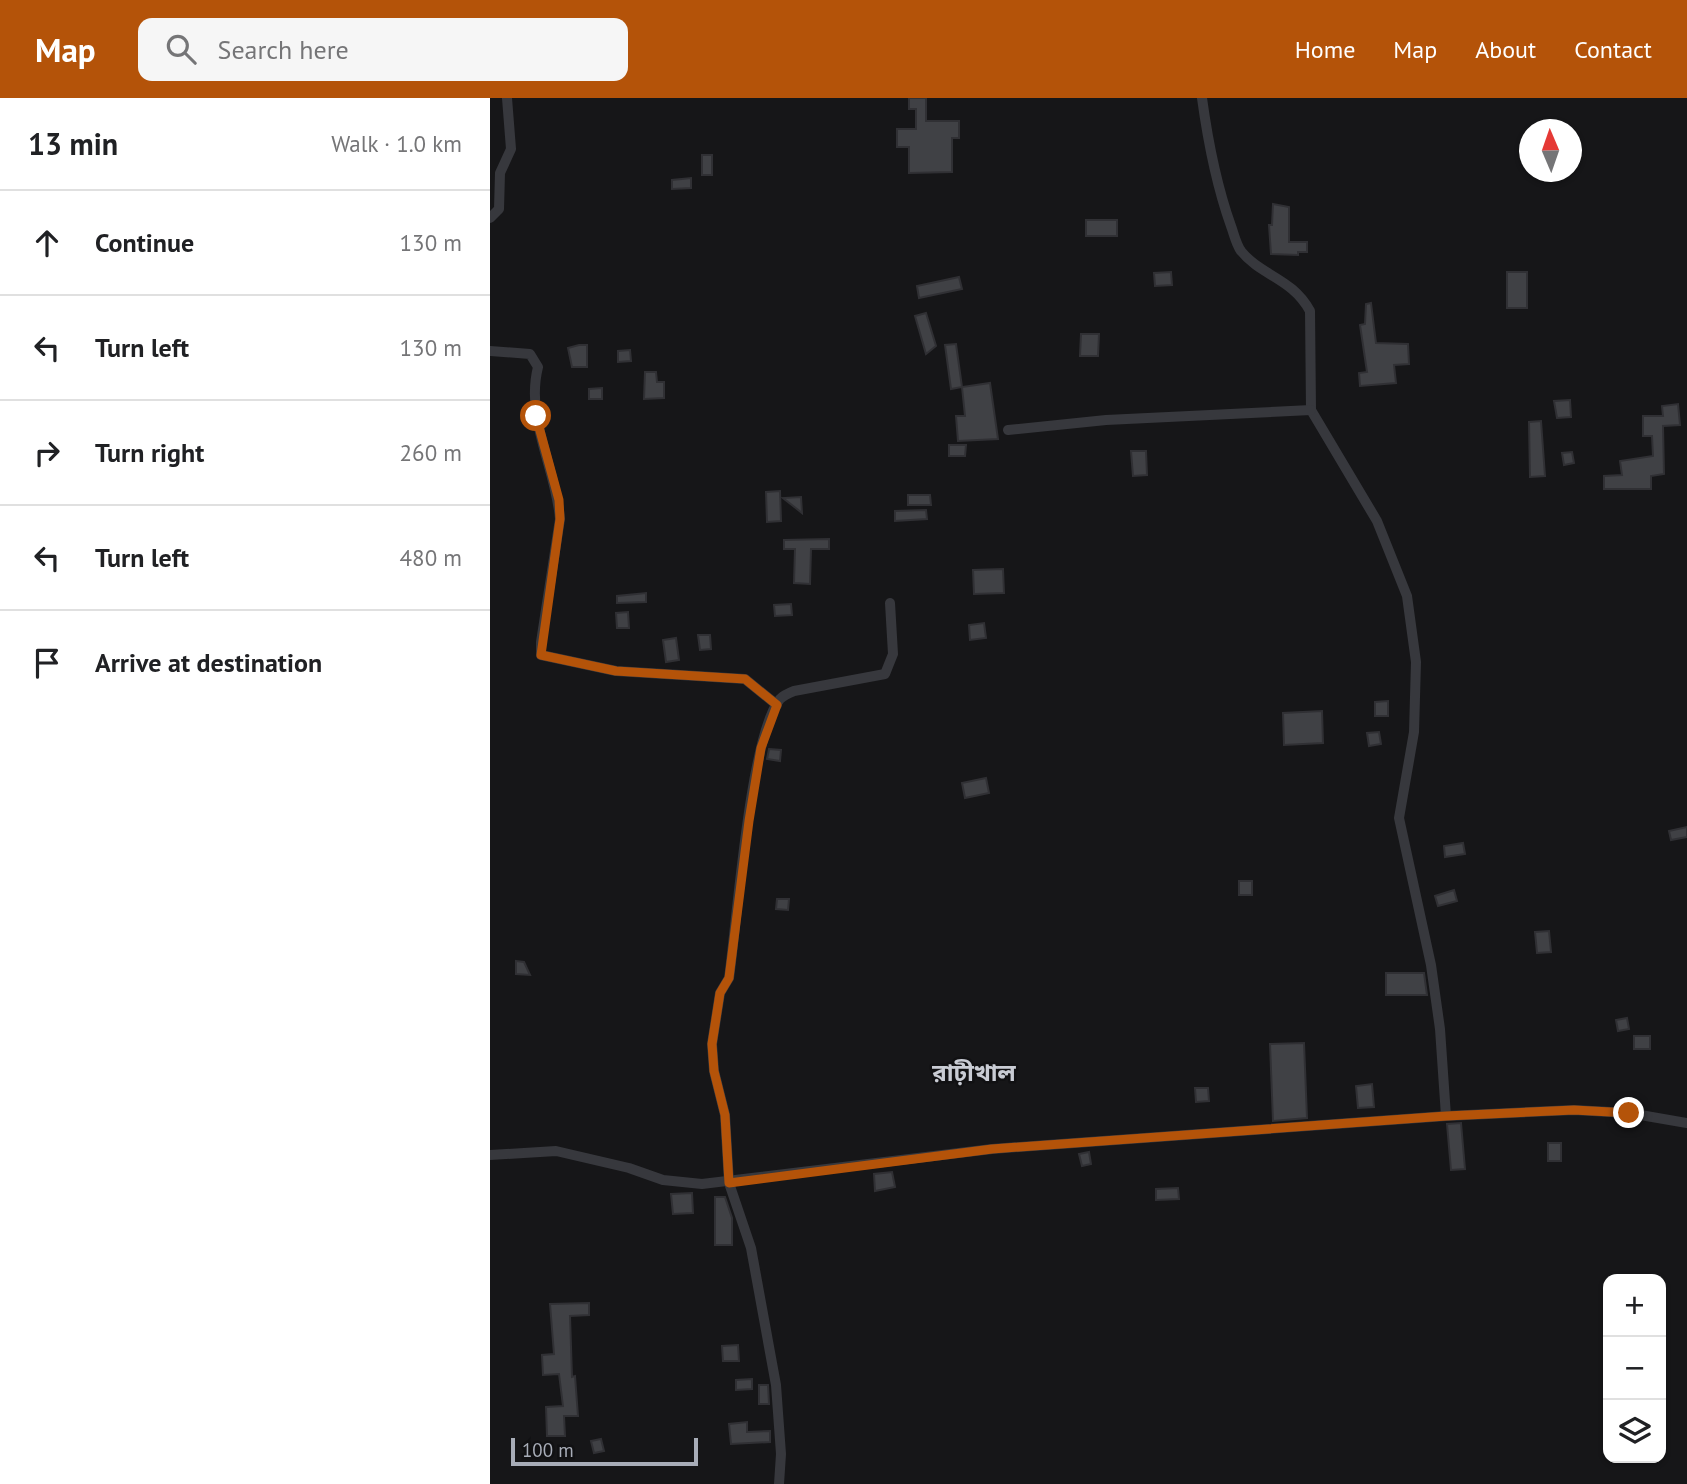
<!DOCTYPE html>
<html lang="en">
<head>
<meta charset="utf-8">
<style>
	body { margin:0; font-family:"PT Sans","Noto Sans Bengali",sans-serif; background:#f6f6f6; color:#202124 }
	.controls { position:absolute; right:21px; bottom:21px; display:grid; overflow:hidden; border-radius:14px; box-shadow:0 2px 5px #0004 }
	.controls button { width:63px; height:63px; display:grid; place-items:center; padding:0; border:0; border-bottom:2px solid #e0e0e0; background:#fff; color:#202124; font:35px sans-serif }
	.compass { position:absolute; left:1029px; top:21px; width:63px; height:63px; border-radius:50%; background:#fff; box-shadow:0 2px 5px #0004; rotate:358deg }
	.scale { position:absolute; left:21px; bottom:18px; width:187px; box-sizing:border-box; padding-left:7px; border:4px solid #a8adb8; border-top:0; font-size:19px; line-height:24px; white-space:nowrap; color:#a8adb8; -webkit-text-stroke:5px #111113; paint-order:stroke }
	.stop { position:absolute; width:21px; height:21px; margin:-16px; border:5px solid #b45309; border-radius:50%; background:#fff }
	.stop.end { background:#b45309; border-color:#fff; box-shadow:0 2px 7px #0008 }
	.list { margin:0; padding:0; list-style:none }
	h2 { display:flex; justify-content:space-between; align-items:center; height:91px; margin:0; padding:0 28px; font-size:30px }
	h2 small { font-size:23px; font-weight:400; color:#757577 }
	.list li { display:grid; grid-template-columns:46px 1fr auto; gap:21px; align-items:center; box-sizing:border-box; height:105px; padding:0 28px; border-top:2px solid #e0e0e0 }
	.list b { display:block; font-size:26px; white-space:nowrap }
	.list em { font-size:23px; font-style:normal; color:#757577 }
	.icon { flex:none; width:38px; height:38px; fill:none; stroke:currentColor; stroke-width:2; stroke-linecap:round; stroke-linejoin:round }
	.map { position:relative; flex:none; width:1197px; height:1386px; overflow:hidden }
	header { display:flex; align-items:center; gap:42px; box-sizing:border-box; height:98px; padding:0 35px; background:#b45309; color:#fff }
	header strong { font-size:33px }
	nav { display:flex; gap:38px; margin-inline-start:auto; font-size:24px }
	.search { width:490px; height:63px; background:#f6f6f6; display:flex; align-items:center; gap:18px; box-sizing:border-box; padding:0 24px; border-radius:14px; color:#757577; font-size:26px }
	main { display:flex }
	aside { flex:1; background:#fff }
	.map>svg:first-child { display:block }
	.building { fill:#404145; stroke:#303034; stroke-width:2 }
	.lines { fill:none; stroke-linecap:round; stroke-linejoin:round }
	.street { stroke:#37383d; stroke-width:10 }
	.route { stroke:#b45309; stroke-width:9 }
	.labels { text-anchor:middle; stroke-width:5; stroke-linejoin:round; paint-order:stroke }
	.quarter-label { font-size:24px; font-weight:bold; fill:#c9ccd4; stroke:#111113 }
</style>
</head>
<body>
<header>
<strong>Map</strong>
<div class="search"><svg class="icon" aria-label="search" viewBox="0 0 24 24"><circle cx="10" cy="10" r="6"/><path d="M15 15l6 6"/></svg>Search here</div>
<nav><a>Home</a><a>Map</a><a>About</a><a>Contact</a></nav>
</header>
<main>
<aside>
<h2>13 min<small>Walk · 1.0 km</small></h2>
<ul class="list">
<li><svg class="icon" aria-label="ahead" viewBox="0 0 24 24"><path d="M12 20V5M6 11l6-6 6 6"/></svg><div><b>Continue</b></div><em>130 m</em></li>
<li><svg class="icon" aria-label="left" viewBox="0 0 24 24"><path d="M17 20v-9H6M10 6l-5 5 5 5"/></svg><div><b>Turn left</b></div><em>130 m</em></li>
<li><svg class="icon" aria-label="right" viewBox="0 0 24 24"><path d="M7 20v-9h11M14 6l5 5-5 5"/></svg><div><b>Turn right</b></div><em>260 m</em></li>
<li><svg class="icon" aria-label="left" viewBox="0 0 24 24"><path d="M17 20v-9H6M10 6l-5 5 5 5"/></svg><div><b>Turn left</b></div><em>480 m</em></li>
<li><svg class="icon" aria-label="arrive" viewBox="0 0 24 24"><path d="M6 21V4h12l-3 4 3 4H6"/></svg><div><b>Arrive at destination</b></div></li>
</ul>
</aside>
<div class="map">
<svg width="1197" height="1386" viewBox="0 0 1197 1386">
	<rect width="100%" height="100%" fill="#161618"/>
	<g class="building">
		<polygon points="419,0 436,0 436,23 469,23 469,40 462,40 462,74 419,75 419,49 407,49 407,31 426,31 426,11 419,11"/>
		<rect x="212" y="57" width="10" height="20"/>
		<polygon points="201,80 201,90 182,91 182,82"/>
		<polygon points="783,106 799,109 799,144 817,144 817,154 808,154 808,157 781,156 779,127 782,127"/>
		<rect x="596" y="122" width="31" height="16"/>
		<polygon points="681,174 682,187 665,188 664,175"/>
		<rect x="1017" y="174" width="20" height="36"/>
		<polygon points="469,179 472,191 429,200 427,188"/>
		<polygon points="881,205 886,245 918,246 919,266 904,267 906,285 870,288 869,275 877,274 870,227 875,226 876,206"/>
		<polygon points="436,215 446,248 436,256 425,218"/>
		<polygon points="591,236 609,236 608,258 590,258"/>
		<polygon points="466,246 472,289 461,291 455,247"/>
		<polygon points="89,247 97,247 97,269 82,269 78,250"/>
		<polygon points="140,252 141,263 128,264 128,253"/>
		<polygon points="155,274 166,274 167,284 174,284 174,300 154,301"/>
		<polygon points="500,285 508,341 468,343 466,318 475,318 472,289"/>
		<polygon points="112,290 112,301 99,301 99,291"/>
		<polygon points="1080,302 1081,319 1067,320 1064,303"/>
		<polygon points="1188,306 1190,327 1173,328 1174,376 1161,378 1161,391 1114,391 1114,378 1132,377 1130,363 1163,358 1162,338 1153,338 1153,318 1173,318 1172,308"/>
		<polygon points="1051,323 1055,378 1040,379 1039,324"/>
		<polygon points="459,347 476,347 475,358 459,358"/>
		<polygon points="641,353 656,353 657,377 643,378"/>
		<polygon points="1082,354 1084,365 1074,367 1072,355"/>
		<polygon points="290,393 291,423 277,424 276,394"/>
		<polygon points="418,397 440,397 441,407 418,407"/>
		<polygon points="311,399 312,415 293,400"/>
		<polygon points="436,412 437,421 405,423 405,413"/>
		<polygon points="339,441 339,451 321,451 320,486 304,485 305,451 294,451 294,442"/>
		<polygon points="513,471 514,495 484,496 483,472"/>
		<polygon points="156,495 156,504 127,505 127,498"/>
		<polygon points="301,506 302,517 285,518 284,507"/>
		<polygon points="138,514 139,530 127,530 126,515"/>
		<polygon points="494,525 496,540 480,542 479,527"/>
		<polygon points="208,537 220,537 221,551 210,552"/>
		<polygon points="186,540 189,562 176,564 173,542"/>
		<polygon points="898,603 898,618 885,618 885,604"/>
		<polygon points="832,613 833,645 794,647 793,615"/>
		<polygon points="889,634 891,646 879,648 877,635"/>
		<polygon points="279,651 291,652 290,663 277,661"/>
		<polygon points="496,680 499,695 475,700 472,685"/>
		<polygon points="1197,729 1197,739 1181,742 1179,733"/>
		<polygon points="973,745 975,756 955,759 954,748"/>
		<rect x="749" y="783" width="13" height="14"/>
		<polygon points="964,792 967,803 948,808 945,798"/>
		<polygon points="287,801 299,801 298,812 286,811"/>
		<polygon points="1059,833 1061,854 1047,855 1045,834"/>
		<polygon points="26,863 34,864 40,877 26,876"/>
		<polygon points="896,875 934,875 937,897 896,897"/>
		<polygon points="1137,920 1139,931 1128,933 1126,922"/>
		<rect x="1144" y="938" width="16" height="13"/>
		<polygon points="814,945 817,1020 783,1023 780,946"/>
		<polygon points="882,986 884,1009 868,1010 866,988"/>
		<polygon points="705,990 718,990 719,1003 706,1004"/>
		<polygon points="971,1025 975,1071 961,1072 957,1026"/>
		<rect x="1058" y="1045" width="13" height="18"/>
		<polygon points="599,1054 601,1066 592,1068 589,1056"/>
		<polygon points="402,1074 405,1089 385,1093 384,1076"/>
		<polygon points="688,1090 689,1101 666,1102 666,1091"/>
		<polygon points="202,1095 203,1115 183,1116 181,1096"/>
		<polygon points="225,1099 235,1099 242,1120 242,1147 225,1147"/>
		<polygon points="99,1205 99,1217 80,1218 82,1279 85,1278 88,1318 74,1318 75,1338 57,1338 56,1309 73,1308 69,1276 53,1277 52,1257 64,1256 60,1206"/>
		<polygon points="248,1247 249,1263 233,1263 232,1248"/>
		<polygon points="262,1281 262,1291 246,1292 246,1282"/>
		<polygon points="269,1287 278,1287 279,1306 269,1306"/>
		<polygon points="257,1324 257,1334 280,1333 280,1344 241,1346 239,1326"/>
		<polygon points="111,1341 114,1353 104,1355 101,1343"/>
	</g>
	<g class="lines">
		<g class="street">
			<path d="M712 0C718 44 726 86 741 128 744 136 746 146 751 153 771 178 802 180 820 213L821 312 887 423 917 498 926 564 924 634 909 720 941 867 950 931 956 1018"/>
			<polyline points="0,120 9,111 10,75 21,51 17,0"/>
			<path d="M0 253 40 256 48 269C35 321 66 370 70 421L51 544V557L126 573 255 581 287 607"/>
			<polyline points="518,332 616,322 821,312"/>
			<polyline points="0,1057 66,1053 139,1070 173,1082 212,1086 502,1051 956,1018 1084,1012 1139,1015 1197,1025"/>
			<path d="M289 1386 291 1356 286 1287 261 1150 239 1085 235 1017 224 973 222 946 230 895 239 880C247 824 260 637 290 601 294 597 299 595 304 593L395 576 403 556 400 505"/>
		</g>
	</g>
	<g class="lines">
		<polyline class="route" points="46,318 69,402 70,421 51,557 126,573 255,581 287,607 271,650 259,723 239,880 230,895 222,946 224,973 235,1017 239,1085 502,1051 956,1018 1084,1012 1139,1015"/>
	</g>
	<g class="labels">
		<g class="quarter-label">
			<text x="484" y="983">রাঢ়ীখাল</text>
		</g>
	</g>
</svg>
<div class="controls">
<button>+</button>
<button>−</button>
<button><svg class="icon" aria-label="layers" viewBox="0 0 24 24"><path d="M12 4l9 5-9 5-9-5zM3 14l9 5 9-5"/></svg></button>
</div>
<svg class="compass" viewBox="-18 -18 36 36"><path d="M0-13l5 13h-10z" fill="#e53935"/><path d="M0 13l5-13h-10z" fill="#757577"/></svg>
<div class="scale">100 m</div>
<div class="stop" style="left:46px;top:318px"></div>
<div class="stop end" style="left:1139px;top:1015px"></div>
</div>
</main>
</body>
</html>
